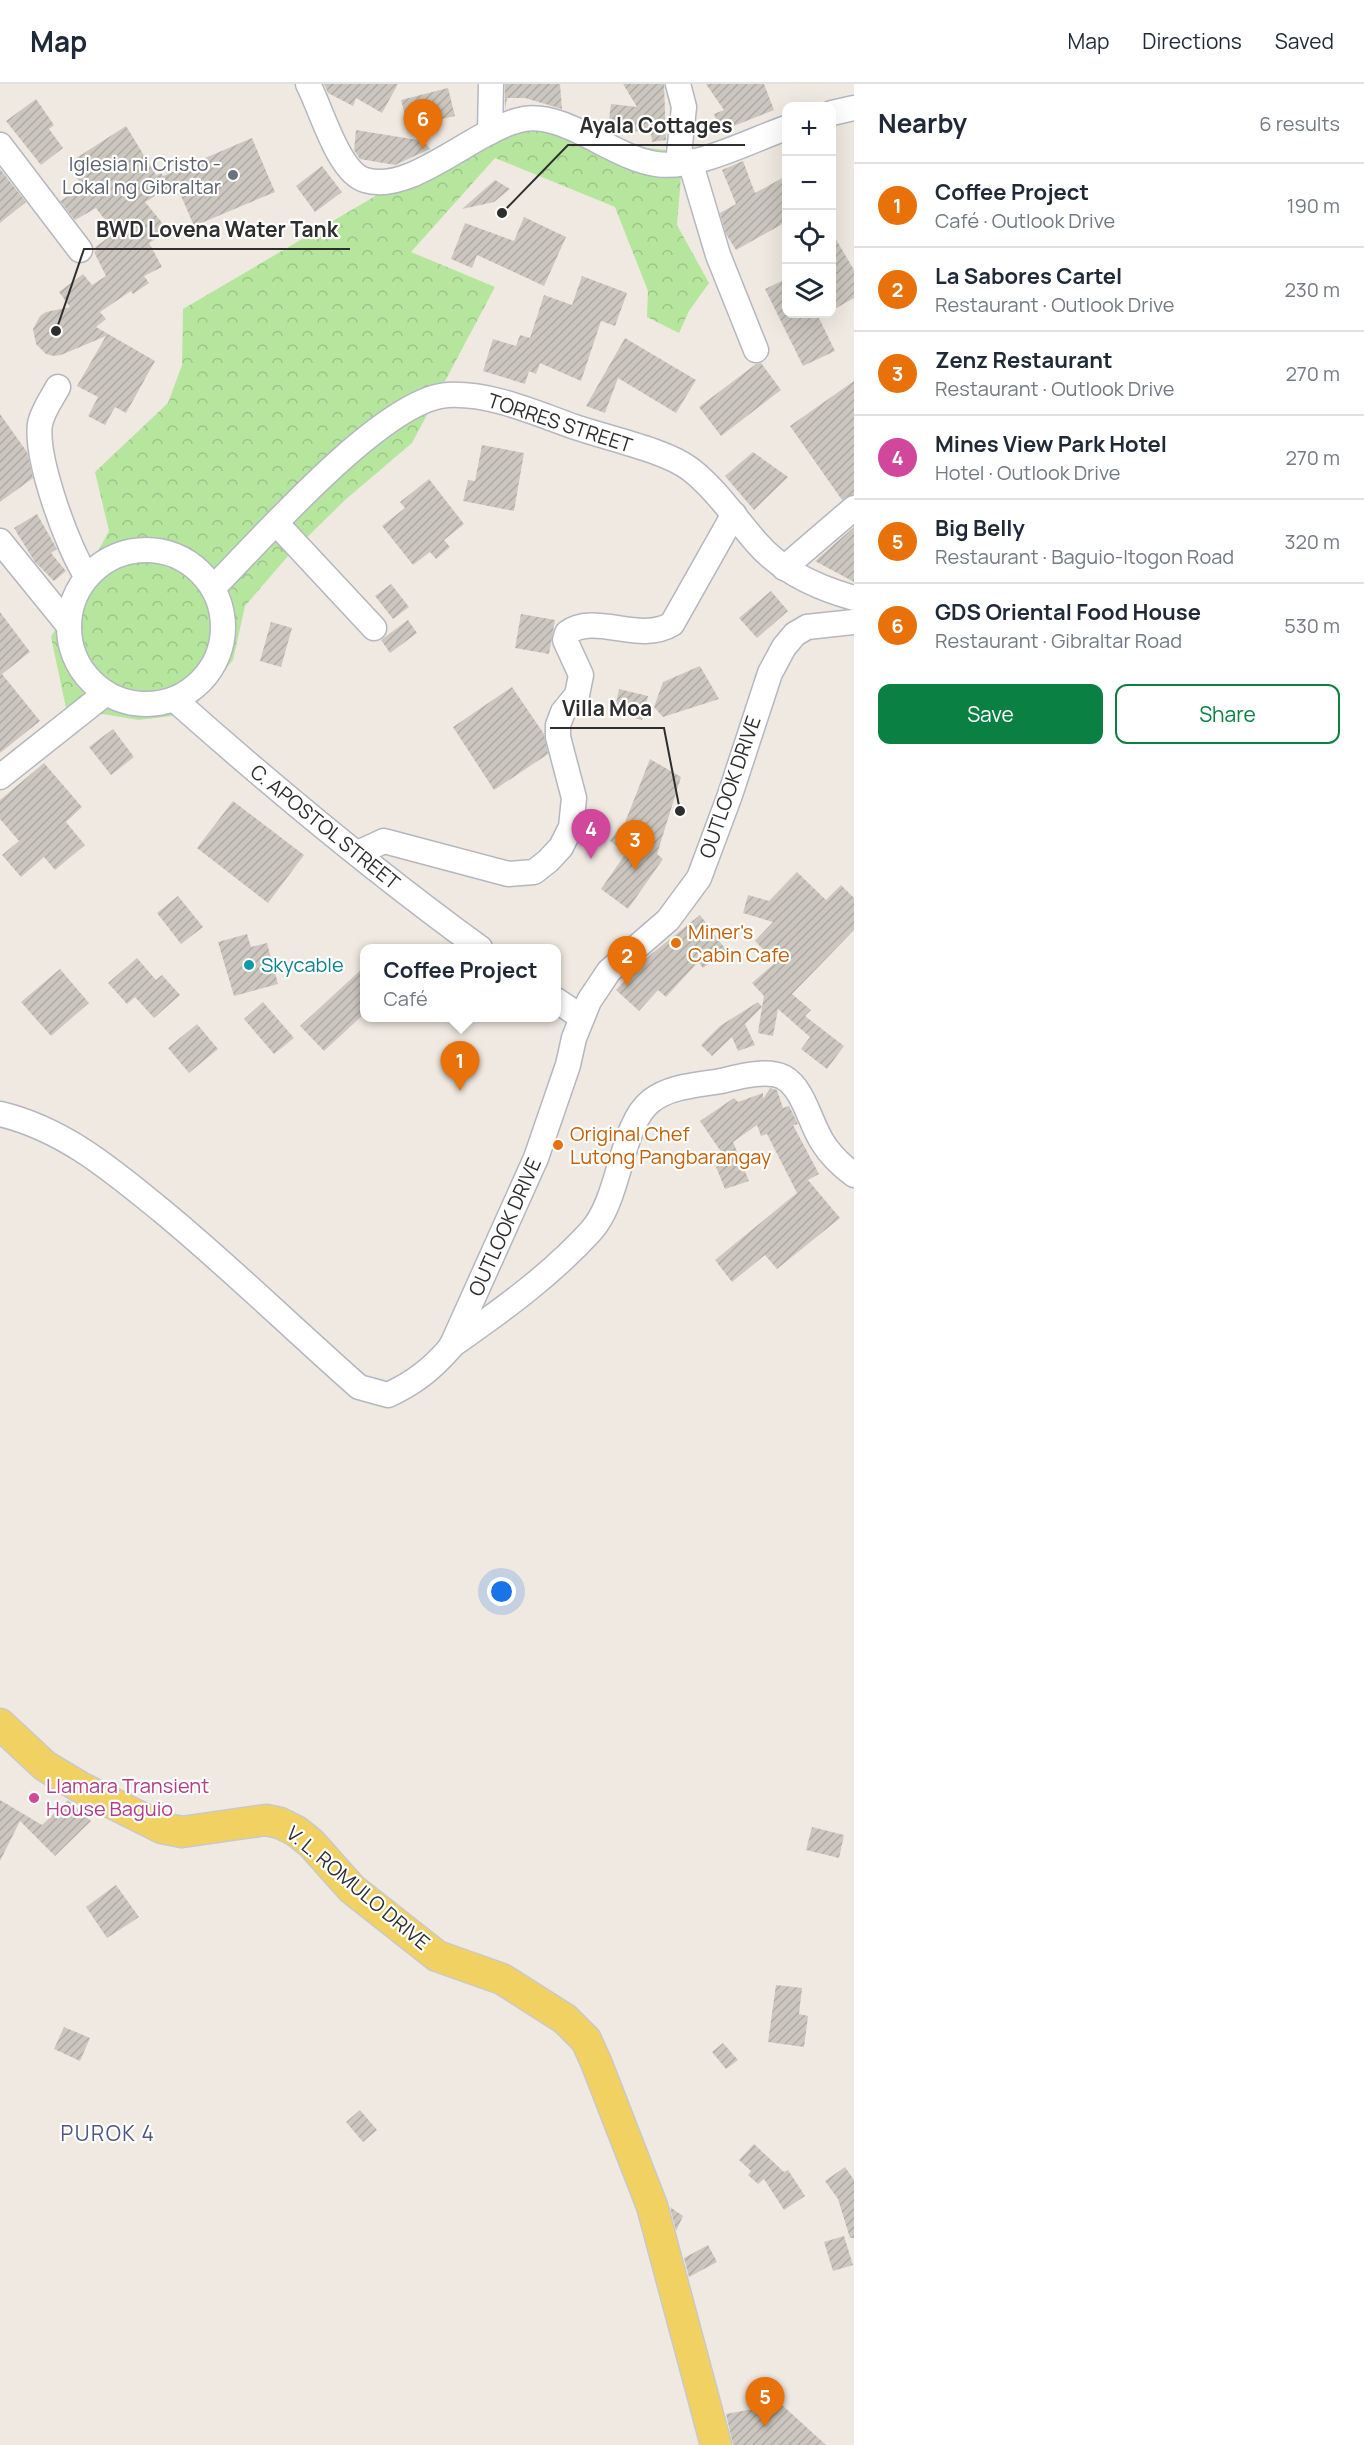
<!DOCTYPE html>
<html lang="en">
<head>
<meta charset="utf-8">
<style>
	body { margin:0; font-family:Manrope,sans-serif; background:#f6f6f7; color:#1f2937 }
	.controls { position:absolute; right:18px; top:18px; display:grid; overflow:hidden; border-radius:12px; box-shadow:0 6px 24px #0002 }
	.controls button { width:54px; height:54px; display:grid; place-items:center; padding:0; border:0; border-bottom:2px solid #e0e1e3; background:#fff; color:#1f2937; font:30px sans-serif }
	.you { position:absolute; left:502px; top:1508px; width:21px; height:21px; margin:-15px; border:4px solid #fff; border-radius:50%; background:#1a73e8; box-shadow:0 0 0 9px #1a73e833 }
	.badge { display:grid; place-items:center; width:39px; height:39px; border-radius:50%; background:#0b8043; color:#fff; font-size:20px; font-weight:700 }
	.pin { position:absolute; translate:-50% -50px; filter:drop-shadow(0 2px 3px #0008) }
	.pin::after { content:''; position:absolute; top:32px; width:21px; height:18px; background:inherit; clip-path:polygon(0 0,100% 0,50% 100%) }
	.popup { position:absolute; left:360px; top:860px; width:201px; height:78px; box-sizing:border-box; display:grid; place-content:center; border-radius:12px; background:#fff; filter:drop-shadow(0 2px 4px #0005); font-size:20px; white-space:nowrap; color:#747a83 }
	.popup b { font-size:22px; color:#1f2937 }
	.popup::after { content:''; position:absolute; left:50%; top:100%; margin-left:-12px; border:12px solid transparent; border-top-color:#fff }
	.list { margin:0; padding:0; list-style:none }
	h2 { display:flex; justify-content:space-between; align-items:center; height:78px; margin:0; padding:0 24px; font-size:26px }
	h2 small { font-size:20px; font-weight:400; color:#747a83 }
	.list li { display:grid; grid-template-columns:39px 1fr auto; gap:18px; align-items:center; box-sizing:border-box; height:84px; padding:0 24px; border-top:2px solid #e0e1e3 }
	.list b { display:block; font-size:22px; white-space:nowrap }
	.list p { margin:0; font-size:20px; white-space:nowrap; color:#747a83 }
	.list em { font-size:20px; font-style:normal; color:#747a83 }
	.actions { display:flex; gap:12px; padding:18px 24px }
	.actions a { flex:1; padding:14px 0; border:2px solid #0b8043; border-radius:12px; text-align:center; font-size:21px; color:#0b8043 }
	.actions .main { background:#0b8043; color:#fff }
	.icon { flex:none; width:33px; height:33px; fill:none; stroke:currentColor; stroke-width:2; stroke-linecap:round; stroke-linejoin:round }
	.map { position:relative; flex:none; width:854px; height:2361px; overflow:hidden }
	header { display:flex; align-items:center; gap:36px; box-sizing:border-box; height:84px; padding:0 30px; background:#fff; border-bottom:2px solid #e0e1e3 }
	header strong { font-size:28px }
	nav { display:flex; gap:33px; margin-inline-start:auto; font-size:21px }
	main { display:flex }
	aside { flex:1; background:#fff }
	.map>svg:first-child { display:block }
	.forest { fill:url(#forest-crowns) }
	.building { fill:url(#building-hatch) }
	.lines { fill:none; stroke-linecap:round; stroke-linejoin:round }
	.minor-casing { stroke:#b4b7c1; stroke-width:27 }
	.major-casing { stroke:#c9c9c9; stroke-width:33 }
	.minor { stroke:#fff; stroke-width:24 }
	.major { stroke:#f2d163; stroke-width:30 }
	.worship-dot { fill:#6b7280; stroke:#fff; stroke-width:2 }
	.food-dot { fill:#e8710a; stroke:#fff; stroke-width:2 }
	.culture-dot { fill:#0f9aa8; stroke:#fff; stroke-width:2 }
	.hotel-dot { fill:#d1479c; stroke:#fff; stroke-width:2 }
	.labels { text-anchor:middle; stroke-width:4.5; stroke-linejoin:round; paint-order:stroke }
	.worship-label { font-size:20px; fill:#5b616d; stroke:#fff; text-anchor:end }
	.street-label { font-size:20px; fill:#2e2e2e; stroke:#fff }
	.food-label { font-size:20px; fill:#c56008; stroke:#fff; text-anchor:start }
	.culture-label { font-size:20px; fill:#0d838f; stroke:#fff; text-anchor:start }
	.hotel-label { font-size:20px; fill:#b23c85; stroke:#fff; text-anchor:start }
	.neighbourhood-label { font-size:21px; letter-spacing:1.5px; fill:#4d5680; stroke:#fff }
	.leader { fill:none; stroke:#2e2e2e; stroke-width:2 }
	.callout-dot { fill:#2e2e2e; stroke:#fff; stroke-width:2 }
	.callout-label { font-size:21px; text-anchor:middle; font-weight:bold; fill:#2e2e2e; stroke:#fff; stroke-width:4.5; stroke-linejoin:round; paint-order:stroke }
</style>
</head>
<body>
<header>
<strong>Map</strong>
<nav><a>Map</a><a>Directions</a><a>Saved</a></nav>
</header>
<main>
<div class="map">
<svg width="854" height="2361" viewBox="0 0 854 2361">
	<defs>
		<pattern id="forest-crowns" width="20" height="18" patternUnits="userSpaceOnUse" patternTransform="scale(1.5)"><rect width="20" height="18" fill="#b6e59e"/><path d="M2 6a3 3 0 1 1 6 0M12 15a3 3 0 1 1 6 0" fill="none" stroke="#9dc588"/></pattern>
		<pattern id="building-hatch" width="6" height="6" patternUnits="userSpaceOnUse" patternTransform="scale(1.5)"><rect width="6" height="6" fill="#cbc7bf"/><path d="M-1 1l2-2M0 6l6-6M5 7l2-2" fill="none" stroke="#afaba4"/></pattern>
	</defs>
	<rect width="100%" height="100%" fill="#efe9e1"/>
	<polygon class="forest" points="573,36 640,63 683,68 677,141 709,199 689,227 679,249 647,233 648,207 615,123 495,74 411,168 495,203 412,359 345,416 288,472 245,522 233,576 188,630 139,636 66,624 51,553 109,447 95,388 168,319 182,281 183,225 372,114 486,37"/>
	<g class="building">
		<polygon points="324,0 398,0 382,29 356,14 353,22 328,9"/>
		<polygon points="505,0 560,0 562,25 525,14 507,14 505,26"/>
		<polygon points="623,0 664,0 666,56 652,58 651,49 608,44 611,20 637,23"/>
		<polygon points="706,0 764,0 774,26 721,47 714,30 724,26"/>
		<polygon points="448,4 455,32 408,43 401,16"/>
		<polygon points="36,15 54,41 49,45 63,64 41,81 6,37"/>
		<polygon points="126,42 156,91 161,89 163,92 252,54 275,108 194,142 176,100 145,118 169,147 149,159 162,183 144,192 149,199 133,210 131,207 100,228 106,235 96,243 155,277 126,329 115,323 105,341 88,332 98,313 77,302 106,252 61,271 54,272 46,270 36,260 33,245 40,232 46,228 70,223 59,208 83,190 92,201 106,192 94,168 97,166 95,163 115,149 96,124 75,136 60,117 83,103 67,80"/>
		<polygon points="356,46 424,57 430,65 395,81 360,75 354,66"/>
		<polygon points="743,77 755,109 786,92 786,138 736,166 726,150 720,129 736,120 722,86"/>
		<polygon points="322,82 342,108 315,128 296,102"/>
		<polygon points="0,85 26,118 0,139"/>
		<polygon points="495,96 510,105 494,118 462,125"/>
		<polygon points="524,133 566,153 544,202 477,171 472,184 451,175 465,139 514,157"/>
		<polygon points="831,147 854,186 854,214 831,227"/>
		<polygon points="582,192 627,209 615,242 601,237 581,297 540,279 536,290 529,287 525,300 483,287 493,255 516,262 520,251 530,254 544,211 572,221"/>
		<polygon points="786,195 786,230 817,230 835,267 803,282 765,205"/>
		<polygon points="625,254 696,296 676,329 618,294 605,329 586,322"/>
		<polygon points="761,279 781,306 721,352 699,323 756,280"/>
		<polygon points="854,297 854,410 842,416 790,342"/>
		<polygon points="0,330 27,368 33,394 0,418"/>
		<polygon points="482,361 524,369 514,427 463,417 468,396 475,397"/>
		<polygon points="753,368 788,393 754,426 725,392"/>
		<polygon points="429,395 464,440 444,456 450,463 436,475 430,468 413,481 382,442 405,424 400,418"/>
		<polygon points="37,430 57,465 51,469 66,487 54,497 35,478 14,444"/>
		<polygon points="854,443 854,498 815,477"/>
		<polygon points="391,500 409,523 393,535 375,512"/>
		<polygon points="771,507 788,527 757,554 739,534"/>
		<polygon points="0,528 30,568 2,590 40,637 0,669"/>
		<polygon points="521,530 555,536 549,570 515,564"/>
		<polygon points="408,536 417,549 390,569 381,556"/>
		<polygon points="271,538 292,544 281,583 260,577"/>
		<polygon points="700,582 719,615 663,633 654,623 663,598"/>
		<polygon points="512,603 544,650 548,670 494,706 453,643"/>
		<polygon points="619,605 648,612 642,636 614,629"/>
		<polygon points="113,645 134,673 111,691 89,663"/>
		<polygon points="650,675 681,693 657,770 663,775 628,825 601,805 626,769 610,757 619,744 622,746"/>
		<polygon points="44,679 82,723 66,738 85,761 55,786 44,773 21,793 2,771 19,757 0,735 0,716"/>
		<polygon points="233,717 304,771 268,819 197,764"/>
		<polygon points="797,788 826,816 841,801 854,814 854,846 792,910 811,926 805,932 844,962 827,985 801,965 810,953 778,925 773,952 758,949 762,923 745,940 755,961 738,967 732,953 712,972 701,961 720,942 758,918 762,923 764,912 752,899 776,878 755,857 773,838 743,829 748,811 769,817"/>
		<polygon points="178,812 203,843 181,860 157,829"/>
		<polygon points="700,831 726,866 703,884 698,878 666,913 658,906 639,927 616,906 650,871"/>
		<polygon points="247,850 251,863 267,859 278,900 234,912 218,858"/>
		<polygon points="137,874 156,896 162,891 180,911 154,934 135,913 127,920 108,899"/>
		<polygon points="364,883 364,930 324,967 300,942"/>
		<polygon points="60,885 89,919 51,952 21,918"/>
		<polygon points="263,918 294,954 274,970 244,935"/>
		<polygon points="197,940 218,965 189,989 168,964"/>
		<polygon points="770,1004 777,1006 783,1024 789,1022 798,1040 793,1041 819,1090 808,1096 840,1134 777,1185 765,1171 732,1198 715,1176 797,1109 767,1050 761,1052 757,1041 733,1058 749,1097 725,1105 716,1083 728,1078 700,1037 734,1014 738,1018 763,1009 763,1015"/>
		<polygon points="0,1716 42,1741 68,1716 91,1737 55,1772 20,1737 0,1777"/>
		<polygon points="812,1743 844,1751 839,1774 806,1766"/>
		<polygon points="116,1801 139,1833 107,1854 86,1823"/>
		<polygon points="776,1901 802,1904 799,1930 808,1932 804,1963 768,1958"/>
		<polygon points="64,1943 90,1954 80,1977 54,1965"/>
		<polygon points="723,1959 738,1976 726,1985 712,1968"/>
		<polygon points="360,2026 377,2046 363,2058 346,2038"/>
		<polygon points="754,2060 784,2088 788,2086 805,2112 784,2126 764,2095 758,2100 748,2091 751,2087 739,2076"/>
		<polygon points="845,2083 854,2096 854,2154 850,2154 838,2115 825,2097"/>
		<polygon points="670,2123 683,2132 676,2147"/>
		<polygon points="844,2152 853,2181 833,2187 824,2158"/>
		<polygon points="708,2161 717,2178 689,2193 684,2174"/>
		<polygon points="781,2320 826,2361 733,2361 726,2330"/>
	</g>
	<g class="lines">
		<g class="minor-casing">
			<g id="minor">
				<path d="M308 0C321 24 338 88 365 96 412 111 475 44 524 35 566 28 613 74 656 80 695 86 749 57 786 44"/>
				<polyline points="678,0 684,23 678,79"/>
				<polyline points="832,29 854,24"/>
				<polyline points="490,48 491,0"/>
				<polyline points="0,61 80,166"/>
				<polyline points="690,77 718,171 756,266"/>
				<path d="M58 303C52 314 42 328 40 340 35 374 68 465 87 493"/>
				<polyline points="277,440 374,544"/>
				<polyline points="0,457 69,542"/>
				<circle cx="146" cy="543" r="77"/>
				<polyline points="784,484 854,424"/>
				<path d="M213 504C260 457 384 314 448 311 492 309 535 329 575 343 607 354 665 366 690 385 716 405 735 434 757 459 782 488 818 504 854 514"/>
				<path d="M175 616C273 703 374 787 480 864"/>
				<polyline points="0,693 106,609"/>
				<path d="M358 769 384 757 508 790 534 788 548 777 561 763 571 743 574 714 558 653V641L563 628 577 611 581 591 565 556 567 549C595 528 639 560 672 540L734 430"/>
				<polyline points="556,916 581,933"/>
				<path d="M0 1030C64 1045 113 1087 162 1127 230 1183 293 1245 359 1303L388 1311C414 1299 432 1285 451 1263L536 1074 568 981 574 954 589 917 609 887 668 836 699 794 730 711 770 589 784 563 795 550 807 543 854 538"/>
				<path d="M451 1262C501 1227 550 1192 591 1147 621 1114 620 1041 651 1017 670 1002 698 1001 721 997 738 993 766 985 783 993 804 1004 810 1040 823 1059 831 1072 842 1082 854 1091"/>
			</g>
		</g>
		<g class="major-casing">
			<polyline id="major" points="0,1640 45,1682 80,1703 162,1744 182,1748 266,1736 280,1739 296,1747 311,1759 352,1805 437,1872 502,1895 565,1935 586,1956 596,1978 652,2122 716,2361"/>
		</g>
		<use href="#minor" class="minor"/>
		<use href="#major" class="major"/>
	</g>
	<circle class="worship-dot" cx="233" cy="91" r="6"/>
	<g class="food-dot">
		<circle cx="676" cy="859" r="6"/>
		<circle cx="558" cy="1061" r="6"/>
	</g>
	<circle class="culture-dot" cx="249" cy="881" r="6"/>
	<circle class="hotel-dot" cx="34" cy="1714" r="6"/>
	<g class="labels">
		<g class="worship-label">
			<text x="221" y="87">Iglesia ni Cristo -<tspan x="221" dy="23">Lokal ng Gibraltar</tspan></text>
		</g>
		<g class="street-label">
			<text transform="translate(560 339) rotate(18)" y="7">TORRES STREET</text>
			<text transform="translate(730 703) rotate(-71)" y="7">OUTLOOK DRIVE</text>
			<text transform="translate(325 743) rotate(39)" y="7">C. APOSTOL STREET</text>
			<text transform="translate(505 1143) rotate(-66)" y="7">OUTLOOK DRIVE</text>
			<text transform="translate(358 1804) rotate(40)" y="7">V. L. ROMULO DRIVE</text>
		</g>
		<g class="food-label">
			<text x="688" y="855">Miner's<tspan x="688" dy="23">Cabin Cafe</tspan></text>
			<text x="570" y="1057">Original Chef<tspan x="570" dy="23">Lutong Pangbarangay</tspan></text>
		</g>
		<g class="culture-label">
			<text x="261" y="888">Skycable</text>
		</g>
		<g class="hotel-label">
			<text x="46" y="1709">Llamara Transient<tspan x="46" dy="23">House Baguio</tspan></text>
		</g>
		<g class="neighbourhood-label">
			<text x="108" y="2057">PUROK 4</text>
		</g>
	</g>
	<path class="leader" d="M502 129L568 61H745M56 247L84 165H350M680 727L664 644H550"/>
	<g class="callout-dot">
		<circle cx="502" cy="129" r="6"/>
		<circle cx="56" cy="247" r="6"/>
		<circle cx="680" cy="727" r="6"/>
	</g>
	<g class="callout-label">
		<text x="656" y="49">Ayala Cottages</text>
		<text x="217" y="153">BWD Lovena Water Tank</text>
		<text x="607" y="632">Villa Moa</text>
	</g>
</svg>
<div class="controls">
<button>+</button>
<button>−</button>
<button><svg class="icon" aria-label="locate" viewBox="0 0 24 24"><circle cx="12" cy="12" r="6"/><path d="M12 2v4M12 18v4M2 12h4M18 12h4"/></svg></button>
<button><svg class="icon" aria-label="layers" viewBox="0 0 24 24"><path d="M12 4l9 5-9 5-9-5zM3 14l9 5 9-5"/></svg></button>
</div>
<div class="you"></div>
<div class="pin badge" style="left:460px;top:1007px;background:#e8710a">1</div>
<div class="popup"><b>Coffee Project</b>Café</div>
<div class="pin badge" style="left:627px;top:902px;background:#e8710a">2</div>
<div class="pin badge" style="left:635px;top:786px;background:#e8710a">3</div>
<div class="pin badge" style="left:591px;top:775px;background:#d1479c">4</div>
<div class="pin badge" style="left:765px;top:2343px;background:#e8710a">5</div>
<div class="pin badge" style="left:423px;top:65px;background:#e8710a">6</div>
</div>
<aside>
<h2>Nearby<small>6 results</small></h2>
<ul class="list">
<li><span class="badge" style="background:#e8710a">1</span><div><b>Coffee Project</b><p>Café · Outlook Drive</p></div><em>190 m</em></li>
<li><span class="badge" style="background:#e8710a">2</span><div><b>La Sabores Cartel</b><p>Restaurant · Outlook Drive</p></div><em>230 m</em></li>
<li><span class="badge" style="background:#e8710a">3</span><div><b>Zenz Restaurant</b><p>Restaurant · Outlook Drive</p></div><em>270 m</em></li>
<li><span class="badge" style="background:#d1479c">4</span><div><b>Mines View Park Hotel</b><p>Hotel · Outlook Drive</p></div><em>270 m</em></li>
<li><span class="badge" style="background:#e8710a">5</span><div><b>Big Belly</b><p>Restaurant · Baguio-Itogon Road</p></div><em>320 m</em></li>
<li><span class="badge" style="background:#e8710a">6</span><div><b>GDS Oriental Food House</b><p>Restaurant · Gibraltar Road</p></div><em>530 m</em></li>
</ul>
<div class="actions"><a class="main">Save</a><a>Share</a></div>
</aside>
</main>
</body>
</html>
